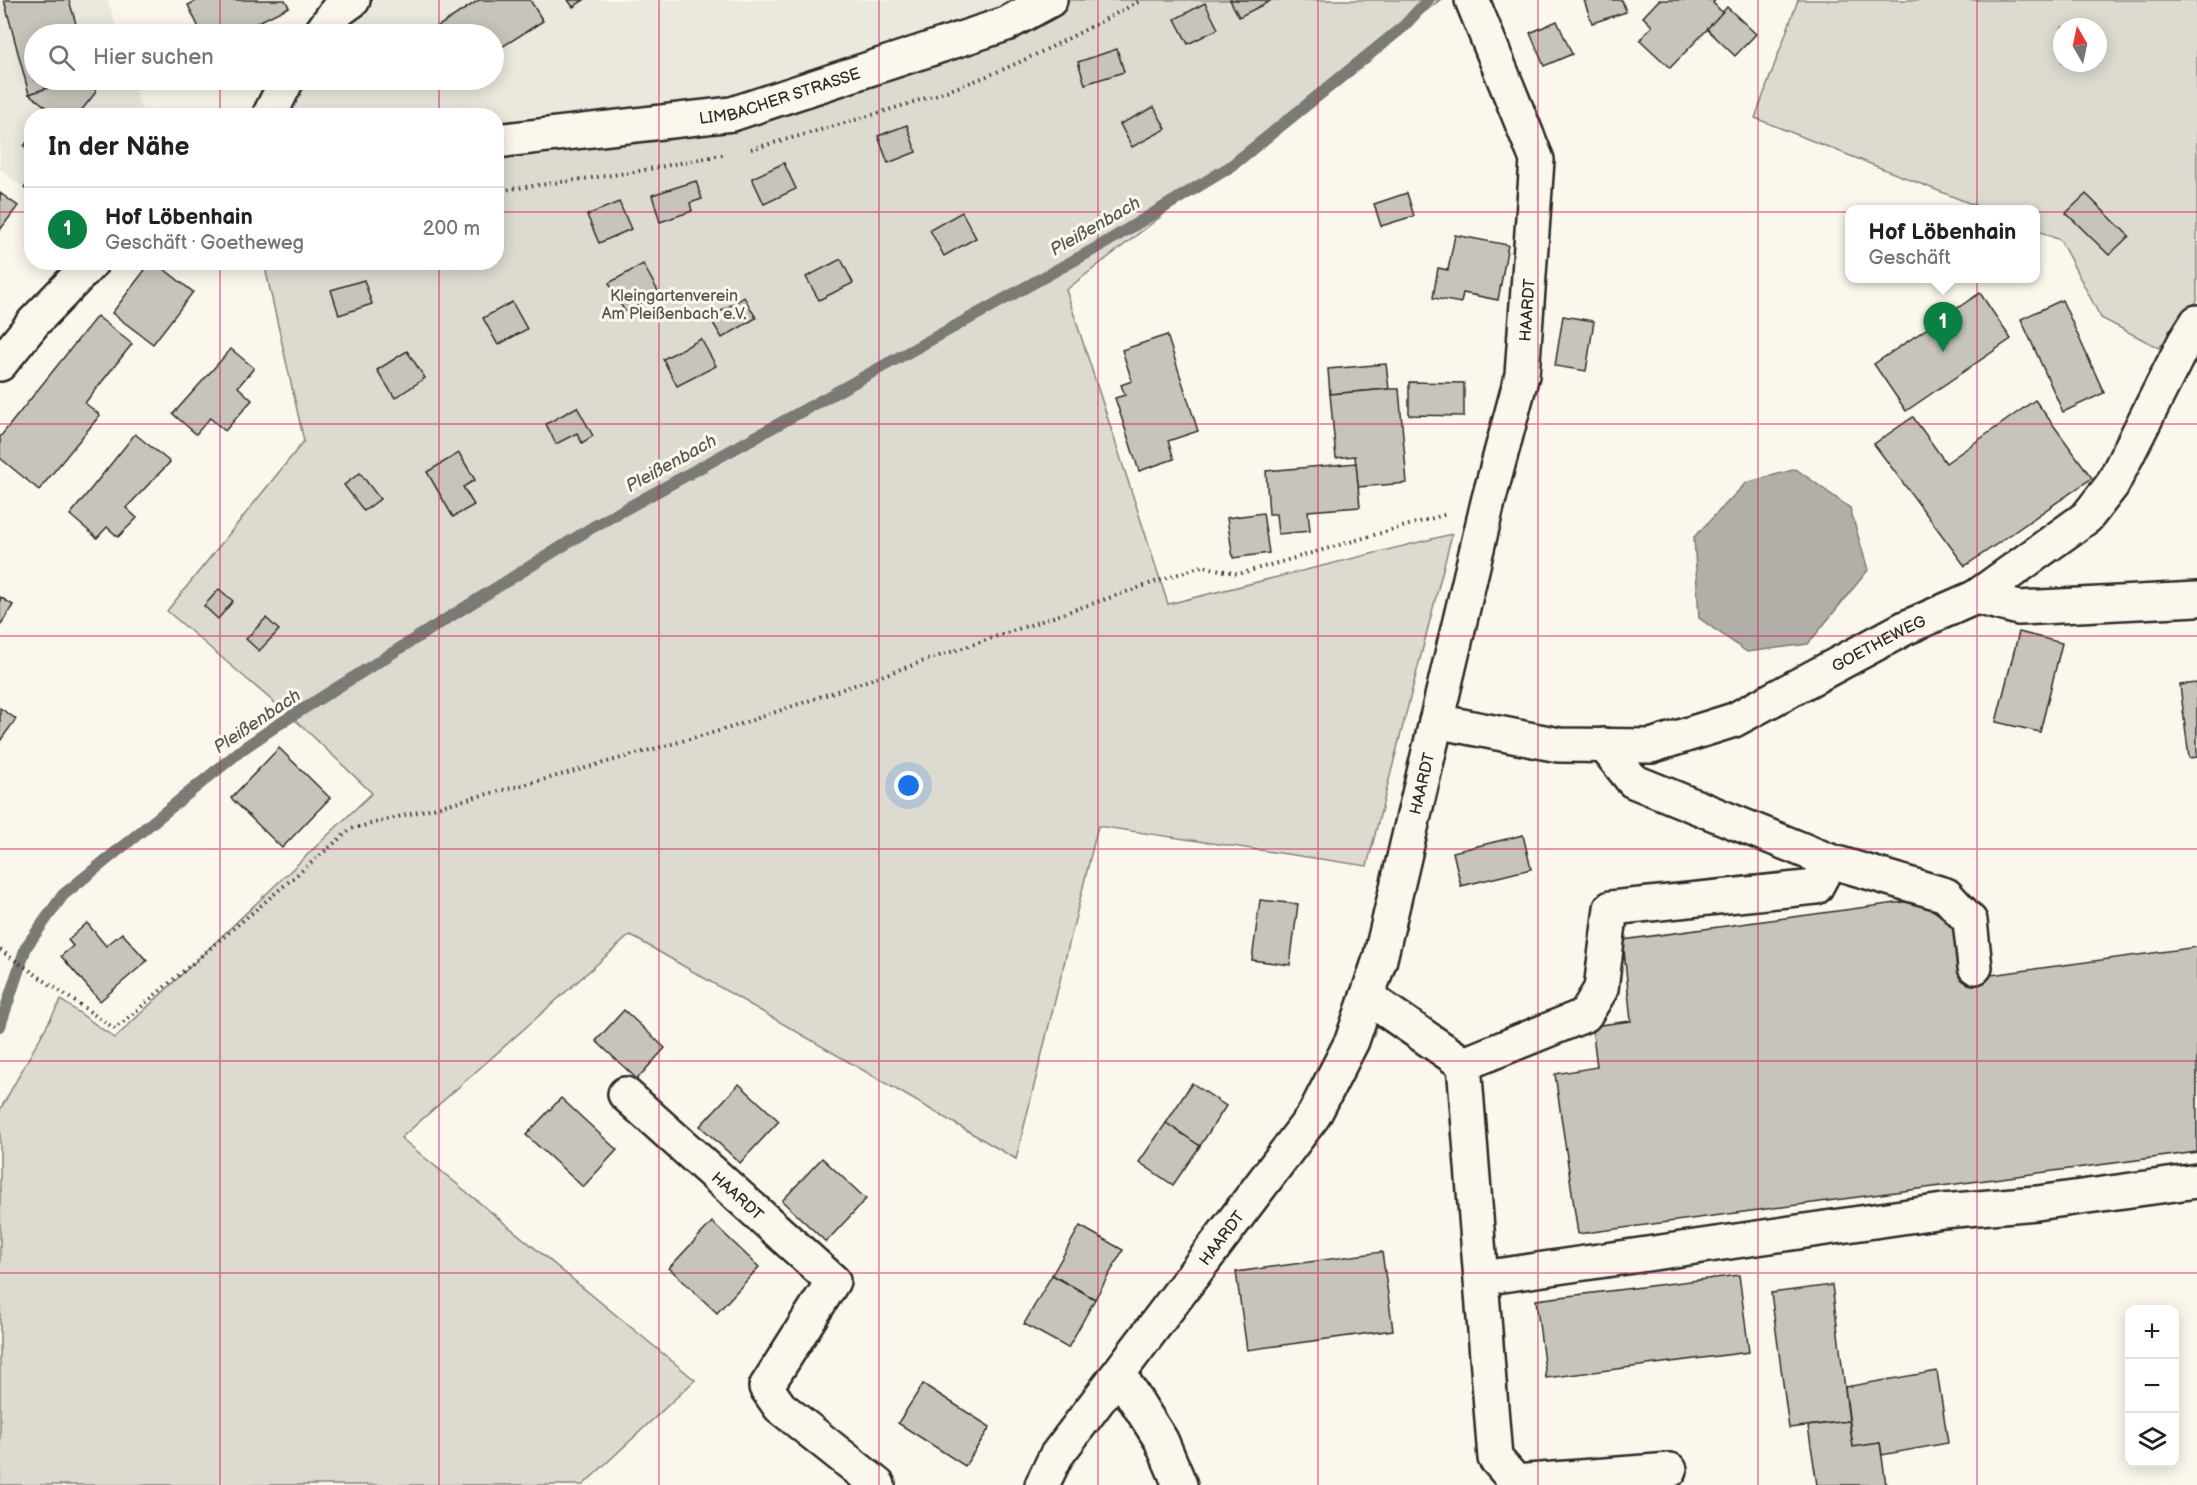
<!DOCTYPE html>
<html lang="de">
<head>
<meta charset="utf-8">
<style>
	body { margin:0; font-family:"Balsamiq Sans",sans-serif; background:#f6f6f6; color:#202124 }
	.controls { position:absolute; right:18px; bottom:18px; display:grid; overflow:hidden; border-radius:12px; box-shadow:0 3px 15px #0003 }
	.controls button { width:54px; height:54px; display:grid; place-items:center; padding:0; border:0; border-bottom:2px solid #e0e0e0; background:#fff; color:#202124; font:30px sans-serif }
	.compass { position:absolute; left:2053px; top:18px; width:54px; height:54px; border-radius:50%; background:#fff; box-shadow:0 3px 15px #0003; rotate:351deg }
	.you { position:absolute; left:909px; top:786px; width:21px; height:21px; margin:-15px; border:4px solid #fff; border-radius:50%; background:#1a73e8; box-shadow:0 0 0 9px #1a73e833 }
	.badge { display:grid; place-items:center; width:39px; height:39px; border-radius:50%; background:#0b8043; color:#fff; font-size:20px; font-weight:700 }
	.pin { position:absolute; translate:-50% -50px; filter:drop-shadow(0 2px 3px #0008) }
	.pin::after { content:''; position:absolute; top:32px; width:21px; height:18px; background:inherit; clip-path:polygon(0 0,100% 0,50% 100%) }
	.popup { position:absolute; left:1845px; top:205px; width:195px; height:78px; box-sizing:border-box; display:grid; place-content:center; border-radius:12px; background:#fff; filter:drop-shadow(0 2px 4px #0005); font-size:20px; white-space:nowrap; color:#757577 }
	.popup b { font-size:22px; color:#202124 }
	.popup::after { content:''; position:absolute; left:50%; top:100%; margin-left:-12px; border:12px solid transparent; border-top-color:#fff }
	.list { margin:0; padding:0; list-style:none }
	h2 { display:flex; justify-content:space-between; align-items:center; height:78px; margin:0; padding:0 24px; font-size:26px }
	h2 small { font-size:20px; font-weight:400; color:#757577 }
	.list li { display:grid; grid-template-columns:39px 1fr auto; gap:18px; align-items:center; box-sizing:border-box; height:84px; padding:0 24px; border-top:2px solid #e0e0e0 }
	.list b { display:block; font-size:22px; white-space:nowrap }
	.list p { margin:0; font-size:20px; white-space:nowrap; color:#757577 }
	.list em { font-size:20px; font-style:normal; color:#757577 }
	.icon { flex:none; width:33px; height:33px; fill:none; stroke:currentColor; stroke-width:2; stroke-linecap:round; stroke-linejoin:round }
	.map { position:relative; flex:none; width:2197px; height:1485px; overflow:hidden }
	.search { position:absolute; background:#fff; box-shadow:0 3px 15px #0003; left:24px; top:24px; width:480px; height:66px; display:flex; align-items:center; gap:15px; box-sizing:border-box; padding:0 21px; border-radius:33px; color:#757577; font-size:22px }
	.panel { position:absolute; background:#fff; box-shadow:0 3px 15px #0003; left:24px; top:108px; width:480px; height:162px; border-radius:24px }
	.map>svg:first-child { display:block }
	.built { fill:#ebe8de }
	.green { fill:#dddad0; stroke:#84827e; stroke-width:1.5; fill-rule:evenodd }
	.water { fill:#b1afa7; stroke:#7b7a75; stroke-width:1.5 }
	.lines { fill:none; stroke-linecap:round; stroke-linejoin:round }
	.stream { stroke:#7b7a75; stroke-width:12 }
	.building { fill:#c7c4bc; stroke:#2b2b2b; stroke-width:1.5 }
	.minor-casing { stroke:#2b2b2b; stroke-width:38 }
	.path { stroke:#2b2b2b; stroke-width:4; stroke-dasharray:1.5 4.5; stroke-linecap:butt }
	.minor { stroke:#fbf7ec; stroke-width:33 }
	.grid { fill:none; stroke:#c2185b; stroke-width:1.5; stroke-opacity:0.55 }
	.labels { text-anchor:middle; stroke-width:6; stroke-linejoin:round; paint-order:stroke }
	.street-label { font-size:16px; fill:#2b2b2b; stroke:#fbf7ec }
	.park-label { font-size:16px; fill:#585754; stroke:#fbf7ec }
	.water-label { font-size:18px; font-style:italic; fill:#5a5956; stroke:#fbf7ec }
</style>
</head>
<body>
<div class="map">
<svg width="2197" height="1485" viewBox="0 0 2197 1485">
	<rect width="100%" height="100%" fill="#fbf7ec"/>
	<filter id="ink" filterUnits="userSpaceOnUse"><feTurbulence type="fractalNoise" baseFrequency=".0167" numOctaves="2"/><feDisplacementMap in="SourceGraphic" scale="12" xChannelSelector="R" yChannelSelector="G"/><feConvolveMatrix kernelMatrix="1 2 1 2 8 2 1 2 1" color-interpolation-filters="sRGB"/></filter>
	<g filter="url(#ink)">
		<g class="built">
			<polygon points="0,0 108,0 119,34 34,34 34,80 132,80 143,115 32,116 31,194 0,169"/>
			<polygon points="353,0 1050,0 732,114 497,141 496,116 269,116 287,80 494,80 494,34 320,34"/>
		</g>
		<g class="green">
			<polygon points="1050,0 1440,0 1066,290 1168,604 1452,534 1367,866 1098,826 1016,1159 630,935 401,1138 695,1380 583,1485 0,1485 0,1110 61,1000 115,1038 372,793 303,727 167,611 304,441 264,263 496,262 497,141 732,114"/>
			<path d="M1798 0H2197V301L2159 348 2101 318 2060 240 2036 230V210L1984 209 1755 118ZM2062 27H2098V63H2062Z"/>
		</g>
		<polygon class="water" points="1796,469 1850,508 1868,570 1808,644 1747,652 1699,618 1694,537 1746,483"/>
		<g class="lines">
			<polyline class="stream" points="0,1026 26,947 63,895 244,748 276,726 593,527 1100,246 1230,167 1403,27 1428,0"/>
		</g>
		<g class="building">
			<polygon points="4,0 69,0 79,34 34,34 34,80 73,80 29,94"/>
			<polygon points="198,0 285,0 289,7 234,34 202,34 188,5"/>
			<polygon points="479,0 530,0 543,21 494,52 494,34 426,34"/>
			<polygon points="568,0 584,0 573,7"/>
			<polygon points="1230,0 1269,0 1270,1 1239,17"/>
			<polygon points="1584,0 1622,0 1626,12 1592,23"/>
			<polygon points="1659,0 1715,0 1713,3 1723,13 1670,68 1640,40 1652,26 1643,17"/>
			<polygon points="1205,3 1218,29 1188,44 1175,19"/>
			<polygon points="1727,7 1756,34 1735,56 1707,29"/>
			<polygon points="1557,21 1572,54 1544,66 1530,33"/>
			<polygon points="1117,49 1124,72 1085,84 1078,62"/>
			<polygon points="73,80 92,80 96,92 77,116 44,116 49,109 29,94"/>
			<polygon points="1154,107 1166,129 1132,147 1120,124"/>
			<polygon points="907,125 916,152 888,163 878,136"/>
			<polygon points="32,135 32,152 24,146"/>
			<polygon points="784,163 796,189 764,204 752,178"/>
			<polygon points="32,178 32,194 24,188"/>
			<polygon points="696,181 702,199 690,203 692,211 660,222 652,195"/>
			<polygon points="0,193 18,206 0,230"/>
			<polygon points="1407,193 1414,216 1381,226 1374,204"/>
			<polygon points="2086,194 2129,236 2109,255 2066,213"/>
			<polygon points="619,202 631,229 599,243 587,215"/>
			<polygon points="962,212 976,238 944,256 930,230"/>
			<polygon points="1455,235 1508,245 1498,300 1463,293 1461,303 1433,298 1438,268 1448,270"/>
			<polygon points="841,259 853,283 819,300 806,277"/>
			<polygon points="151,262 155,262 193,292 153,344 112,313"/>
			<polygon points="643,264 659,293 625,312 609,283"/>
			<polygon points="364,280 372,304 339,315 331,290"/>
			<polygon points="1980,293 2011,339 1906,411 1874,364"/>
			<polygon points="744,297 756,318 722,338 710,318"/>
			<polygon points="2062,300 2104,393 2063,412 2021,319"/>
			<polygon points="512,302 527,329 498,345 483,318"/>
			<polygon points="97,316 132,344 85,403 100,415 39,490 0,458 0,437"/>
			<polygon points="1563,316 1594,321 1586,371 1555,366"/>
			<polygon points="1167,335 1198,431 1168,441 1174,459 1139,471 1115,398 1125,395 1121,385 1132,381 1122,350"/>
			<polygon points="701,339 716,366 677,386 663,359"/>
			<polygon points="231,349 254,368 238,387 252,400 225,431 210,418 196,434 173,414"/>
			<polygon points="407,351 425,378 395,398 377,370"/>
			<polygon points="1386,364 1389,389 1330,394 1328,369"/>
			<polygon points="1409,382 1464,383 1464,416 1409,415"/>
			<polygon points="1389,389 1399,389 1407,483 1358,487 1355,456 1336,458 1330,394"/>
			<polygon points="2035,400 2092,478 1965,566 1874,444 1913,417 1946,463"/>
			<polygon points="577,407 593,436 582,443 577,433 556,444 546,424"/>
			<polygon points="135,434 170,462 126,508 137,518 118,537 107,527 97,538 70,515"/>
			<polygon points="459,453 475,480 463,487 474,505 453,517 427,472"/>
			<polygon points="1356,463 1360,507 1308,511 1310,531 1278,534 1276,514 1269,514 1266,471"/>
			<polygon points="360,473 380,499 364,511 344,485"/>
			<polygon points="1263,513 1269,553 1233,558 1227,518"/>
			<polygon points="219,589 233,601 218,619 204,606"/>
			<polygon points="0,597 13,605 0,626"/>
			<polygon points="266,618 279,630 259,651 246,639"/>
			<polygon points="2019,632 2062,643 2040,732 1996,722"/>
			<polygon points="2197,683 2197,757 2189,758 2180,685"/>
			<polygon points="0,708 16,719 0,741"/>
			<polygon points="279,748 330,798 282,848 231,798"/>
			<polygon points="1523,835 1531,869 1461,886 1453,852"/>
			<polygon points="1260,900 1298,904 1290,965 1252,960"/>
			<polygon points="1918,900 1954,925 1961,979 2197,947 2197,1152 1578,1234 1555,1074 1597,1067 1592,1026 1631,1021 1623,940"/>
			<polygon points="87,923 106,946 122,933 147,961 100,1001 61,956 73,946 68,940"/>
			<polygon points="624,1010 665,1048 637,1079 596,1041"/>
			<polygon points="1192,1083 1226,1106 1200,1146 1166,1123"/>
			<polygon points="739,1084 779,1121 740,1163 700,1126"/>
			<polygon points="561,1098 617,1150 583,1187 526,1135"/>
			<polygon points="1166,1123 1200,1146 1173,1185 1139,1162"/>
			<polygon points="822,1158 866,1199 826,1242 782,1201"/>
			<polygon points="712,1222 759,1267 717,1313 669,1268"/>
			<polygon points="1080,1226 1123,1250 1095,1299 1052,1275"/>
			<polygon points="1382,1252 1393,1330 1247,1350 1236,1272"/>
			<polygon points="1052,1275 1095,1299 1068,1348 1024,1324"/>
			<polygon points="1739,1275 1749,1352 1546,1378 1536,1300"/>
			<polygon points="1832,1285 1849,1421 1789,1428 1771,1293"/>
			<polygon points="1937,1371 1948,1443 1882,1455 1880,1443 1853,1447 1845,1387"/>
			<polygon points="923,1384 990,1427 965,1466 898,1423"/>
			<polygon points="1849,1421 1853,1447 1880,1443 1886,1485 1817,1485 1808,1426"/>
		</g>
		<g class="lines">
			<g class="minor-casing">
				<g id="minor">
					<polyline points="320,34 335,13 353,0"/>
					<polyline points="269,116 287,80"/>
					<path id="s1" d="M496 141 732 114 1006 24 1050 0"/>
					<polyline points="0,364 34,322 92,262"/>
					<polyline points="1976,597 2019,608 2197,599"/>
					<path id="s2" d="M1436 721 1559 745 1651 746 1734 720 1905 628 1976 597 2087 517 2112 485 2185 341 2197 322"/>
					<polyline points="1604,745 1633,781 1830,861 1946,895 1970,921 1975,967"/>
					<polyline points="1367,997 1464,1064 1495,1458 1516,1482 1670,1470"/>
					<polyline points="1464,1064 1585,1015 1601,989 1611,908 1816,887 1830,861"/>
					<path id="s3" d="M625 1094 833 1281 766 1387 780 1407 878 1485"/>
					<polyline points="1482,1278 1943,1211 2037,1203 2197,1181"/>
					<polyline points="1119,1374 1161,1440 1180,1485"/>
					<path id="s4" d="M1042 1485 1056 1456 1314 1115 1352 1041 1380 959 1488 502 1522 375 1537 160 1472 0"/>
				</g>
			</g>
			<g class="path">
				<path d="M751 149C825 129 898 109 969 83 1029 61 1086 29 1142 0"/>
				<polyline points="496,191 634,172 726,154"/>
				<polyline points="0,950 115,1029 351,829 546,779 729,728 1202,566 1239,574 1447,514"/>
			</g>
			<use href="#minor" class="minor"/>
		</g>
	</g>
	<path class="grid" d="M220 0V34M439 0V34M659 0V1485M879 0V1485M1098 0V1485M1318 0V1485M1538 0V1485M1758 0V1485M1977 0V1485M220 80V116M439 80V116M0 212H32M496 212H2197M220 262V1485M439 262V1485M0 424H2197M0 636H2197M0 849H2197M0 1061H2197M0 1273H2197"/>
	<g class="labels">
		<g class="street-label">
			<text dy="6" stroke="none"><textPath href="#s1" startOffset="288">LIMBACHER STRASSE</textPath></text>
			<text dy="6" stroke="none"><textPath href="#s4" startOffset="1296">HAARDT</textPath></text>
			<text dy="6" stroke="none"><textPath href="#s2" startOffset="468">GOETHEWEG</textPath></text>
			<text dy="6" stroke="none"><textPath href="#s4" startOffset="810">HAARDT</textPath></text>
			<text dy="6" stroke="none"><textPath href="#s3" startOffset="152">HAARDT</textPath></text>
			<text dy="6" stroke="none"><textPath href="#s4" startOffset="306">HAARDT</textPath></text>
		</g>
		<g class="park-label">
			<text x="674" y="301">Kleingartenverein<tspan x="674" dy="18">Am Pleißenbach e.V.</tspan></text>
		</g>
		<g class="water-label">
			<text transform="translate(1095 226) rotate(-30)" y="6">Pleißenbach</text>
			<text transform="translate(671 463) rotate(-29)" y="6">Pleißenbach</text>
			<text transform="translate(257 721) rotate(-34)" y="6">Pleißenbach</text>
		</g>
	</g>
</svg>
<div class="controls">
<button>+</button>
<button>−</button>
<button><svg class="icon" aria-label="layers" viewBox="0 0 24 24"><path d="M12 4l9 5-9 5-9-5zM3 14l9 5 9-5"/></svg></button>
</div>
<svg class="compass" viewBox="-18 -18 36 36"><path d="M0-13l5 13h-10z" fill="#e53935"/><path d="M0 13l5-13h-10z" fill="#757577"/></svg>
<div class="you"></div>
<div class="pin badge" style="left:1943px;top:352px">1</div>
<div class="popup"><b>Hof Löbenhain</b>Geschäft</div>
<div class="search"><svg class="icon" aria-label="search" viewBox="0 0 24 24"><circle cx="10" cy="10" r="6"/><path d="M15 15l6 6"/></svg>Hier suchen</div>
<section class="panel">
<h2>In der Nähe<small></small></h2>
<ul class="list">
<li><span class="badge">1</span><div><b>Hof Löbenhain</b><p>Geschäft · Goetheweg</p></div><em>200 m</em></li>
</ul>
</section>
</div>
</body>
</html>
